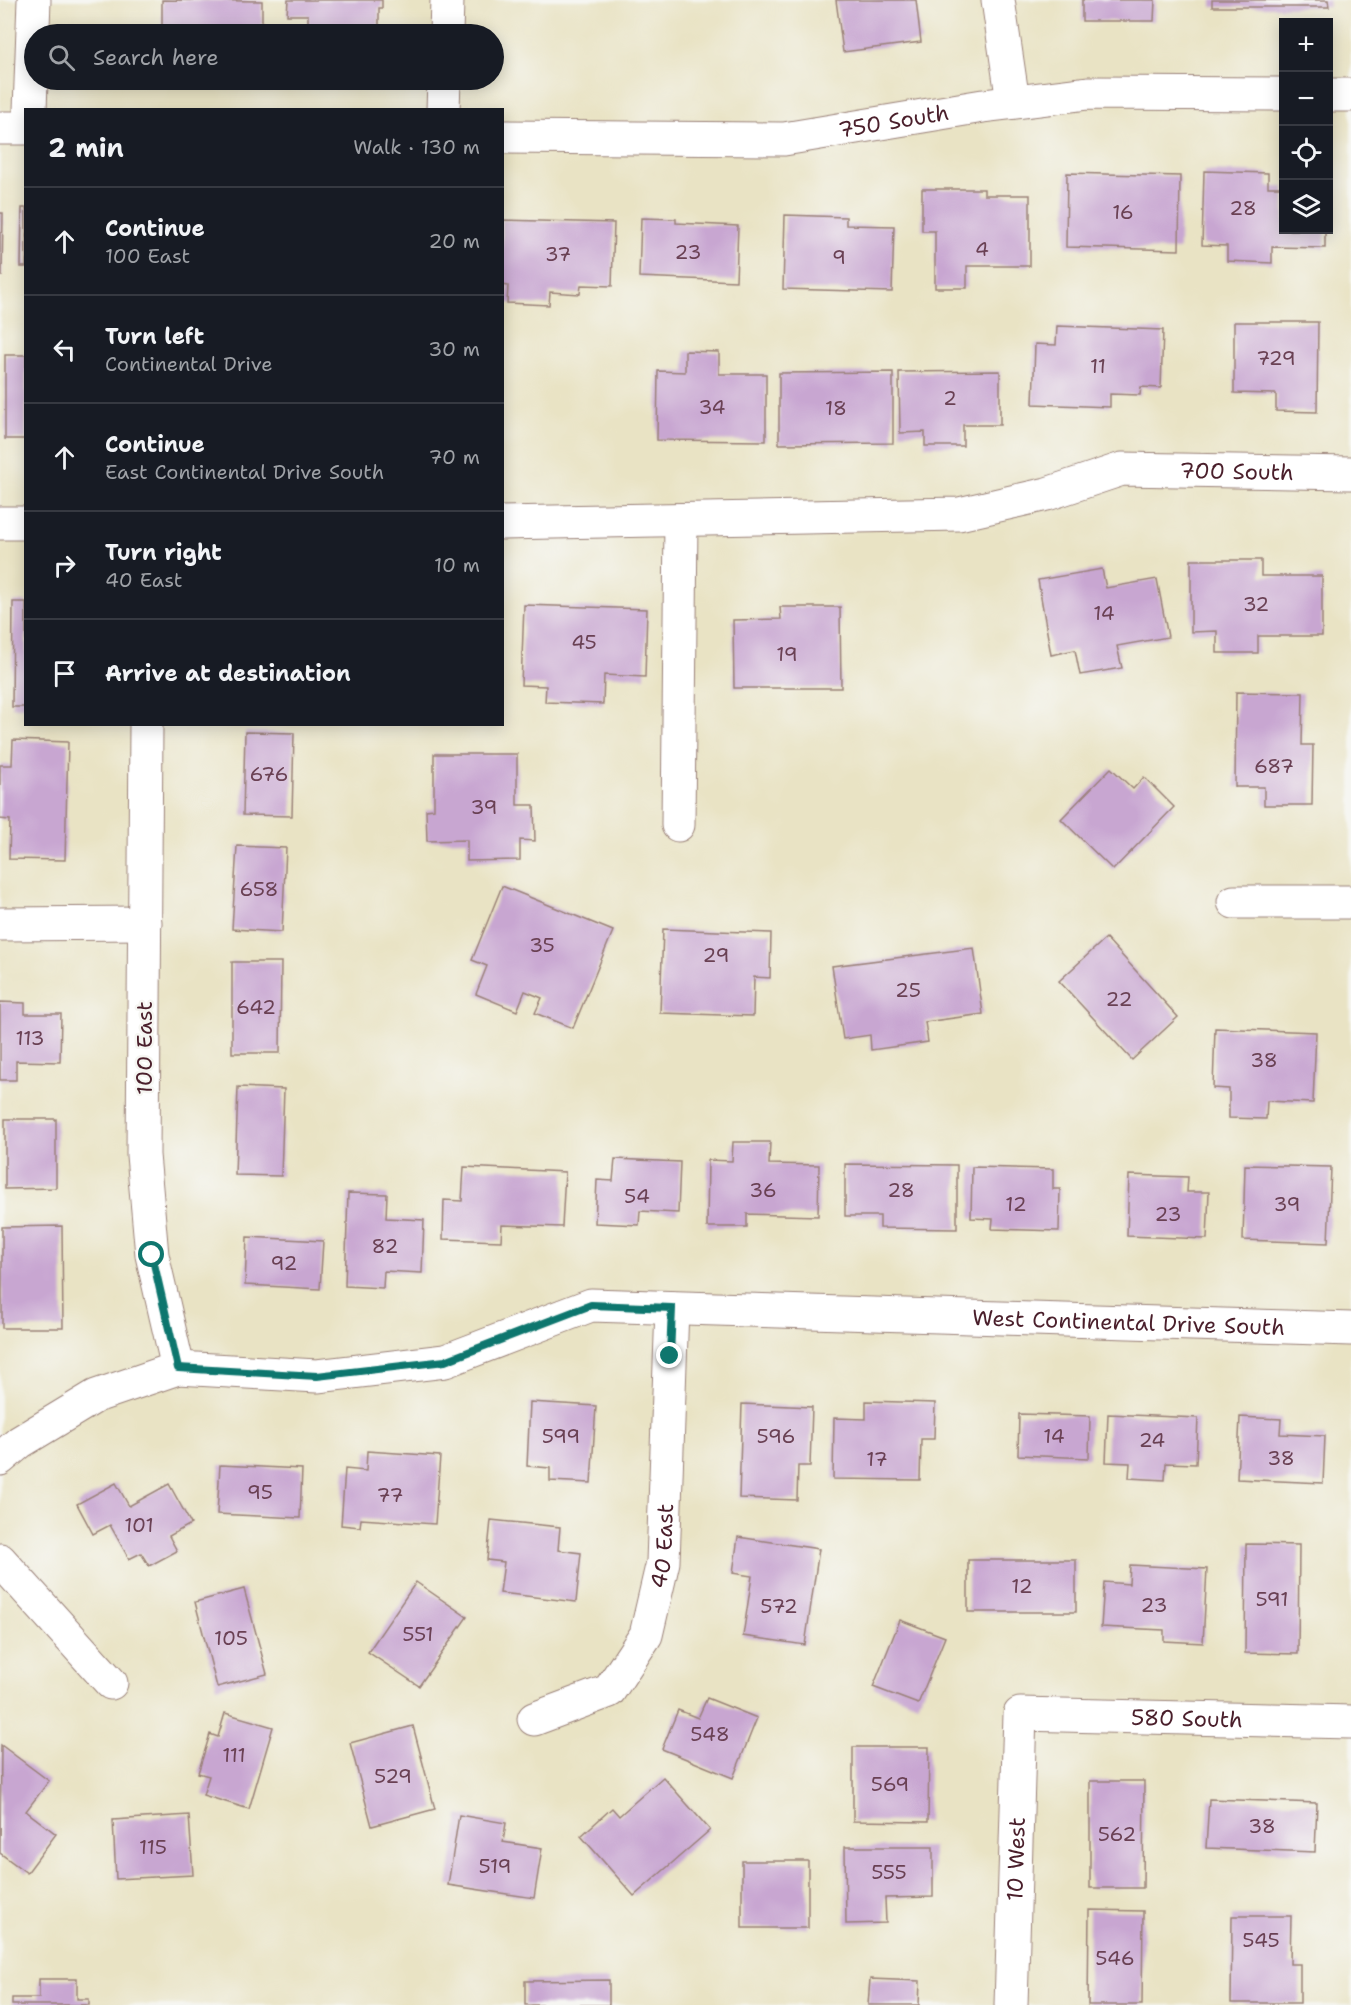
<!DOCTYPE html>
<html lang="en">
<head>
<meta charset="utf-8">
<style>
	body { margin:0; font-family:"Shantell Sans",sans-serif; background:#242831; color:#f1f3f6 }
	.controls { position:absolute; right:18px; top:18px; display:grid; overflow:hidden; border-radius:0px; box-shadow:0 3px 15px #0003 }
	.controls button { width:54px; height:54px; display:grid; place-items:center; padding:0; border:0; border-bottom:2px solid #363941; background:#171b24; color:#f1f3f6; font:30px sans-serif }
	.stop { position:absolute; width:18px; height:18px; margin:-14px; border:4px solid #0f766e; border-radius:50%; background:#fff }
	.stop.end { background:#0f766e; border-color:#fff; box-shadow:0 2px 6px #0008 }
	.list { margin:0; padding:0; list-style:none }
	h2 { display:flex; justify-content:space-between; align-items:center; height:78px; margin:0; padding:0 24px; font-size:26px }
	h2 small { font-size:20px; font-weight:400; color:#9ea1a6 }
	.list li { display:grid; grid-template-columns:39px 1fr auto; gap:18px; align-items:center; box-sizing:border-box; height:108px; padding:0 24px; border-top:2px solid #363941 }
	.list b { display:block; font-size:22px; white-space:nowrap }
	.list p { margin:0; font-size:20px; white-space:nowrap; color:#9ea1a6 }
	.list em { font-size:20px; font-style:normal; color:#9ea1a6 }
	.icon { flex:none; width:33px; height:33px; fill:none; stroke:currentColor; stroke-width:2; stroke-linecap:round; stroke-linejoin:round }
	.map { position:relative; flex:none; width:1351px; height:2005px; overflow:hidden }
	.search { position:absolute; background:#171b24; box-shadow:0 3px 15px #0003; left:24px; top:24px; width:480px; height:66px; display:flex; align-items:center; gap:15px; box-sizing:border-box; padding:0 21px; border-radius:33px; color:#9ea1a6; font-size:22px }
	.panel { position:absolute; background:#171b24; box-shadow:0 3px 15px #0003; left:24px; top:108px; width:480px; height:618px; border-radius:0px }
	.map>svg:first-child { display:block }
	.building { fill:#c8a6d1 }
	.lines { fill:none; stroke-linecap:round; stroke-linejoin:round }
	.street-casing { stroke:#9a8178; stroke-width:35 }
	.street { stroke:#fff; stroke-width:33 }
	.route { stroke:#0f766e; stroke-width:8 }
	.labels { text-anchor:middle; stroke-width:5; stroke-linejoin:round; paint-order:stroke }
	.number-label { font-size:20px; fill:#6a4154 }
	.street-label { font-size:22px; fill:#4a1f2b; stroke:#f6f6f2 }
</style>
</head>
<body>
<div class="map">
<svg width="1351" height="2005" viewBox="0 0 1351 2005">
	<rect width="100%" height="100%" fill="#f6f6f2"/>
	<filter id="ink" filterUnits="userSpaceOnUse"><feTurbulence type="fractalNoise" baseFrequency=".0167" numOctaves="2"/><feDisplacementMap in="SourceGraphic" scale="12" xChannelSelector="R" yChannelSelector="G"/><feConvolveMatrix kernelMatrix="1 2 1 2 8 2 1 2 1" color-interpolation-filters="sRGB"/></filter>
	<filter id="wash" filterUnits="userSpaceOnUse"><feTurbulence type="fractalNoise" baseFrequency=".008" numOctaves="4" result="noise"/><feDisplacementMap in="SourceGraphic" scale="24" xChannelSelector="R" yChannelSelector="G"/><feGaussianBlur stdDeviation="1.35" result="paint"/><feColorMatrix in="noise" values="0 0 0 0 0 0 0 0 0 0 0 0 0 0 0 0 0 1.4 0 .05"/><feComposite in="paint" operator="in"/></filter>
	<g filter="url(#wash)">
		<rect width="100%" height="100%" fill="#e9e3c4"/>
		<g id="blocks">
			<g class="building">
				<polygon points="162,0 262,1 262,34 162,34"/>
				<polygon points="288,0 382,0 382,8 379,8 379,34 308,34 308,15 287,15"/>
				<polygon points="836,0 916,0 921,42 843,52"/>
				<polygon points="1082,0 1155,0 1154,21 1082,21"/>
				<polygon points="1212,0 1328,0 1329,7 1212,7"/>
				<polygon points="1204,171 1268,173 1268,187 1284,187 1284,230 1325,230 1325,248 1272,247 1272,263 1227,261 1227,246 1202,245"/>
				<polygon points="1067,173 1180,176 1179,250 1066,247"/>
				<polygon points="922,189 984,189 984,195 1030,195 1030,266 967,266 967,288 935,288 935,231 922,231"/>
				<polygon points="22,208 26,208 26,267 21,267"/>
				<polygon points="0,213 3,213 2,276 0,276"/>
				<polygon points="785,215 846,217 846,225 894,226 892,292 783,289"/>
				<polygon points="641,218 676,219 676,223 738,226 736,281 639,277"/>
				<polygon points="502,220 614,223 612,286 581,285 580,294 550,292 549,305 507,303 508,286 502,285"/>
				<polygon points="1234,322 1318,322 1317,412 1276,411 1276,394 1234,393"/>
				<polygon points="1057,326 1163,330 1161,388 1141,387 1140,395 1110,394 1110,407 1033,404 1035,344 1056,345"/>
				<polygon points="685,351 719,352 719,374 766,374 766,441 657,440 658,371 685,372"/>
				<rect x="5" y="355" width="21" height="84"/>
				<polygon points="1000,371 1000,425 963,425 963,446 925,446 925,432 900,433 899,372"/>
				<polygon points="893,372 893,443 779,444 779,373"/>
				<polygon points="1191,560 1261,560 1261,576 1322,576 1322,636 1258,636 1258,653 1217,653 1217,631 1191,632"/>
				<polygon points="1102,569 1106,588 1157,579 1168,637 1117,646 1122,668 1080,675 1075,650 1051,655 1038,580"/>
				<polygon points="13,602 26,602 26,707 12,707"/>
				<polygon points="524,605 647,609 645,677 604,675 603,704 545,702 546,686 521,685"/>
				<polygon points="780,607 840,607 841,688 734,688 733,620 781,619"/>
				<polygon points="1236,692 1303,693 1302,745 1313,745 1312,805 1264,805 1264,787 1235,787"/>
				<polygon points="245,732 294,733 292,816 243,815"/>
				<polygon points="13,740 68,742 65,860 9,859 10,820 0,819 0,765 12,765"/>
				<polygon points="434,754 517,754 517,805 534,805 535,841 520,840 520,860 467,861 467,840 427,841 426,810 434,809"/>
				<polygon points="1111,768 1133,789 1144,777 1174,807 1113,870 1061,819"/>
				<polygon points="237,846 286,848 282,932 232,929"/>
				<polygon points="502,886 613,931 573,1028 535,1013 542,998 525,991 517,1011 476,994 487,966 472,960"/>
				<polygon points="663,929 771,933 770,978 754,977 753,1016 660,1013"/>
				<polygon points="1106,938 1178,1017 1132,1060 1059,981"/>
				<polygon points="974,948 983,1014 925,1022 928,1042 871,1050 870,1035 843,1039 832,966"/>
				<polygon points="232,962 281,962 280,1053 232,1053"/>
				<polygon points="0,1002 25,1003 25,1014 61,1014 60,1062 16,1061 16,1080 0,1080"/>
				<polygon points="1215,1028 1316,1032 1313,1103 1267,1101 1266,1119 1229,1118 1229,1089 1213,1088"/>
				<polygon points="238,1087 284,1089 281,1176 235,1175"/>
				<polygon points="5,1119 56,1119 56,1188 5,1189"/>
				<polygon points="733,1142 770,1142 769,1164 819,1165 818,1216 747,1214 747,1227 707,1227 708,1160 732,1161"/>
				<polygon points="615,1159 680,1162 678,1213 640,1211 639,1225 595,1223 597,1180 613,1181"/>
				<polygon points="845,1164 957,1165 957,1229 880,1228 880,1216 845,1216"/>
				<polygon points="1245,1165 1331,1167 1328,1243 1243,1240"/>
				<polygon points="464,1167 565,1172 562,1227 502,1225 501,1241 443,1239 444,1200 462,1201"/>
				<polygon points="972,1167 1053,1169 1053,1189 1060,1189 1059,1231 992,1229 993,1219 971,1218"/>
				<polygon points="1129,1175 1188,1177 1187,1192 1209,1192 1207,1239 1127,1236"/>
				<polygon points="348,1193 387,1194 386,1218 424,1220 422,1273 384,1271 383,1288 345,1286"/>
				<polygon points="62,1226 63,1328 2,1328 2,1227"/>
				<polygon points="247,1237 323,1241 320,1289 245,1285"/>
				<polygon points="866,1401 935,1403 934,1439 921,1439 920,1480 833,1479 834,1418 866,1419"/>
				<polygon points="530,1402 596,1406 591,1483 550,1481 550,1468 527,1466"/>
				<polygon points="742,1404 812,1407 810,1466 798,1466 797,1500 739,1498"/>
				<polygon points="1019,1414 1090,1416 1089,1458 1018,1455"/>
				<polygon points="1108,1414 1198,1418 1196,1464 1166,1463 1165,1480 1129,1478 1130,1463 1106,1462"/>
				<polygon points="1240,1417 1281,1419 1280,1434 1325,1436 1323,1483 1237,1479"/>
				<polygon points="367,1451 440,1456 435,1524 361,1519 360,1527 341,1525 345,1469 366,1471"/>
				<polygon points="220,1465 302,1469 300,1518 217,1514"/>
				<polygon points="116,1483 129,1506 169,1484 191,1524 169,1536 177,1551 149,1566 141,1553 129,1559 110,1525 93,1534 77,1504"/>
				<polygon points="491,1520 560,1527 558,1550 581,1553 576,1602 500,1593 504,1562 487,1560"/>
				<polygon points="738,1537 819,1549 805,1645 743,1636 752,1576 733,1573"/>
				<polygon points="1246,1544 1299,1545 1298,1654 1245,1653"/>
				<rect x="968" y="1560" width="108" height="52"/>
				<polygon points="1130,1565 1207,1569 1203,1643 1164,1641 1164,1630 1101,1627 1104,1582 1129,1584"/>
				<polygon points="416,1582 467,1617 419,1686 368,1652"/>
				<polygon points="244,1589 267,1674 217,1687 195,1602"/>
				<polygon points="900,1620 945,1637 918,1704 873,1687"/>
				<polygon points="707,1698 757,1718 733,1778 662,1749 678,1710 698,1718"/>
				<polygon points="225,1713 273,1727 249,1809 203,1795 209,1776 198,1773 210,1734 218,1737"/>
				<polygon points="413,1726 435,1809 372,1826 350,1743"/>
				<polygon points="1,1745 49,1781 26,1811 56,1834 27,1873 0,1853"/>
				<polygon points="853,1747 929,1747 928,1822 853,1821"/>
				<polygon points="663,1777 710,1830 634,1896 581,1836 612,1808 619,1816"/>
				<polygon points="1090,1781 1144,1781 1143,1888 1090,1888"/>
				<polygon points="1209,1799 1317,1803 1315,1852 1206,1848"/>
				<polygon points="189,1815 193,1875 116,1879 113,1820"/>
				<polygon points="459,1815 506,1823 503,1842 542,1848 534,1898 448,1885"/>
				<polygon points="845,1847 933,1847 933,1897 885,1898 886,1923 846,1924"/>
				<rect x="742" y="1861" width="66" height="67"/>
				<polygon points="1089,1910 1143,1911 1142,2005 1088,2005"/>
				<polygon points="1232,1916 1291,1916 1290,1964 1300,1964 1300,2003 1231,2003"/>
				<polygon points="39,1979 77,1979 77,1999 89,1999 89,2005 12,2005 12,1998 39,1998"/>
				<polygon points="870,1979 920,1981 919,2005 868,2005"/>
				<polygon points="609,1980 609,2005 525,2005 525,1981"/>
			</g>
		</g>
	</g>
	<g filter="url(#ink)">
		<use href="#blocks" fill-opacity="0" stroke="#9a8178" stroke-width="1.5"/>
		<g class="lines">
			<g class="street-casing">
				<g id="street">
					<polyline points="998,0 1013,102"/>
					<polyline points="446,34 447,0"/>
					<polyline points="1328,95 1351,95"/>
					<polyline points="30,110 34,0"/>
					<polyline points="443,110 444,80"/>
					<polyline points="0,128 26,128"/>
					<path id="s1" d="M502 137 784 139 983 106 1088 93 1284 94"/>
					<polyline points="0,523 26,523"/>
					<path id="s2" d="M502 523 959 514 1047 494 1122 469 1351 473"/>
					<polyline points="146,724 143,1155 152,1255 178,1368"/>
					<polyline points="678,825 681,520"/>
					<polyline points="1234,902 1351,902"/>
					<polyline points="0,924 145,923"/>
					<path id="s3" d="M0 1459 20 1442 96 1396 178 1368 317 1376 445 1361 591 1305 1351 1329"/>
					<polyline points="0,1560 111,1683"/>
					<path id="s4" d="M534 1719 609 1691 646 1635 663 1562 672 1308"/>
					<path id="s5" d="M1011 2005 1020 1714 1351 1722"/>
				</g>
			</g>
			<use href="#street" class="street"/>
		</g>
	</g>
	<g class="lines" filter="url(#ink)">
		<polyline class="route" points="152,1255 178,1368 317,1376 445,1361 591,1305 672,1308 670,1356"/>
	</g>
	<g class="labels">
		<g class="number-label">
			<text x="1243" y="215">28</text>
			<text x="1123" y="219">16</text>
			<text x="982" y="256">4</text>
			<text x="688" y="259">23</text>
			<text x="558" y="261">37</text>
			<text x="839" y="264">9</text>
			<text x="1276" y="365">729</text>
			<text x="1098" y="373">11</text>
			<text x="950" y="405">2</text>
			<text x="712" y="414">34</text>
			<text x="836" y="415">18</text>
			<text x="1256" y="611">32</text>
			<text x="1104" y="620">14</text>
			<text x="584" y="649">45</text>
			<text x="787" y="661">19</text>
			<text x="1274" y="773">687</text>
			<text x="269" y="781">676</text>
			<text x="484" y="814">39</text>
			<text x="259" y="896">658</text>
			<text x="542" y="952">35</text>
			<text x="716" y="962">29</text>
			<text x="908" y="997">25</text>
			<text x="1119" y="1006">22</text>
			<text x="256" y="1014">642</text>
			<text x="30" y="1045">113</text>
			<text x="1264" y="1067">38</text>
			<text x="763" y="1197">36</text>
			<text x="901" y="1197">28</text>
			<text x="637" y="1203">54</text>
			<text x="1016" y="1211">12</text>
			<text x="1287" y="1211">39</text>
			<text x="1168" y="1221">23</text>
			<text x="385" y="1253">82</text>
			<text x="284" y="1270">92</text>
			<text x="561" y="1443">599</text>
			<text x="776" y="1443">596</text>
			<text x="1054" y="1443">14</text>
			<text x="1152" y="1447">24</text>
			<text x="1281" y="1465">38</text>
			<text x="877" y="1466">17</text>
			<text x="260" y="1499">95</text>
			<text x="390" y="1502">77</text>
			<text x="139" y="1532">101</text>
			<text x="1022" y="1593">12</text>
			<text x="1272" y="1606">591</text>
			<text x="1154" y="1612">23</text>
			<text x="779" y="1613">572</text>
			<text x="418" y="1641">551</text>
			<text x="231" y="1645">105</text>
			<text x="710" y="1741">548</text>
			<text x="234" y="1762">111</text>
			<text x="393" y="1783">529</text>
			<text x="890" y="1791">569</text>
			<text x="1262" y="1833">38</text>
			<text x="1117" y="1841">562</text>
			<text x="153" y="1854">115</text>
			<text x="495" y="1873">519</text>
			<text x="889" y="1879">555</text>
			<text x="1261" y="1947">545</text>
			<text x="1115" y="1965">546</text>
		</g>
		<g class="street-label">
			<text dy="8" stroke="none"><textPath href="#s1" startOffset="393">750 South</textPath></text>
			<text dy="8" stroke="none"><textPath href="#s2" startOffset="741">700 South</textPath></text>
			<text transform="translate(144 1048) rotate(-90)" y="8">100 East</text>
			<text dy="8" stroke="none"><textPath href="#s3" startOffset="1164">West Continental Drive South</textPath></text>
			<text dy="8" stroke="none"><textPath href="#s4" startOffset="238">40 East</textPath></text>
			<text dy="8" stroke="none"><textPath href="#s5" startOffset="458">580 South</textPath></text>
			<text dy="8" stroke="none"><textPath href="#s5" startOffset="146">10 West</textPath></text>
		</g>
	</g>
</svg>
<div class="controls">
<button>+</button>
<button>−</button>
<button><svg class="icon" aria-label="locate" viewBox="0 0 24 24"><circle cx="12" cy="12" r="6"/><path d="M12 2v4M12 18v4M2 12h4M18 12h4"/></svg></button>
<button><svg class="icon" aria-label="layers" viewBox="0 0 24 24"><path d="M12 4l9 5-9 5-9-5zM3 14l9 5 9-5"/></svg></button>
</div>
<div class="stop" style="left:152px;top:1255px"></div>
<div class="stop end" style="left:670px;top:1356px"></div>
<div class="search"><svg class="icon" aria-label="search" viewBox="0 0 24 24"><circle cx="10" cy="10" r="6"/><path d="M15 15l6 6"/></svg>Search here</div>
<section class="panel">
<h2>2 min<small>Walk · 130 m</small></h2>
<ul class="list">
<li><svg class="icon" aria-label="ahead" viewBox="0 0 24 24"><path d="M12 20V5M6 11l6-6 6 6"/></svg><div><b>Continue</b><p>100 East</p></div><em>20 m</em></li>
<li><svg class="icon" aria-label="left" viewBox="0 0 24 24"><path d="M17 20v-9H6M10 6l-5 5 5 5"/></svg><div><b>Turn left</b><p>Continental Drive</p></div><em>30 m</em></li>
<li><svg class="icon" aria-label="ahead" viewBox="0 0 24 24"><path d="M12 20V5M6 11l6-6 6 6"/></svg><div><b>Continue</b><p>East Continental Drive South</p></div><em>70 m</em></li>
<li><svg class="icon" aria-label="right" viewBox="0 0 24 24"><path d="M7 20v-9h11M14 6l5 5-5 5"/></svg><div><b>Turn right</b><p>40 East</p></div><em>10 m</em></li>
<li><svg class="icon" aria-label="arrive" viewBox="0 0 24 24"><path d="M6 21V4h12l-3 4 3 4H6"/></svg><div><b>Arrive at destination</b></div></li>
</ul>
</section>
</div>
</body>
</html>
